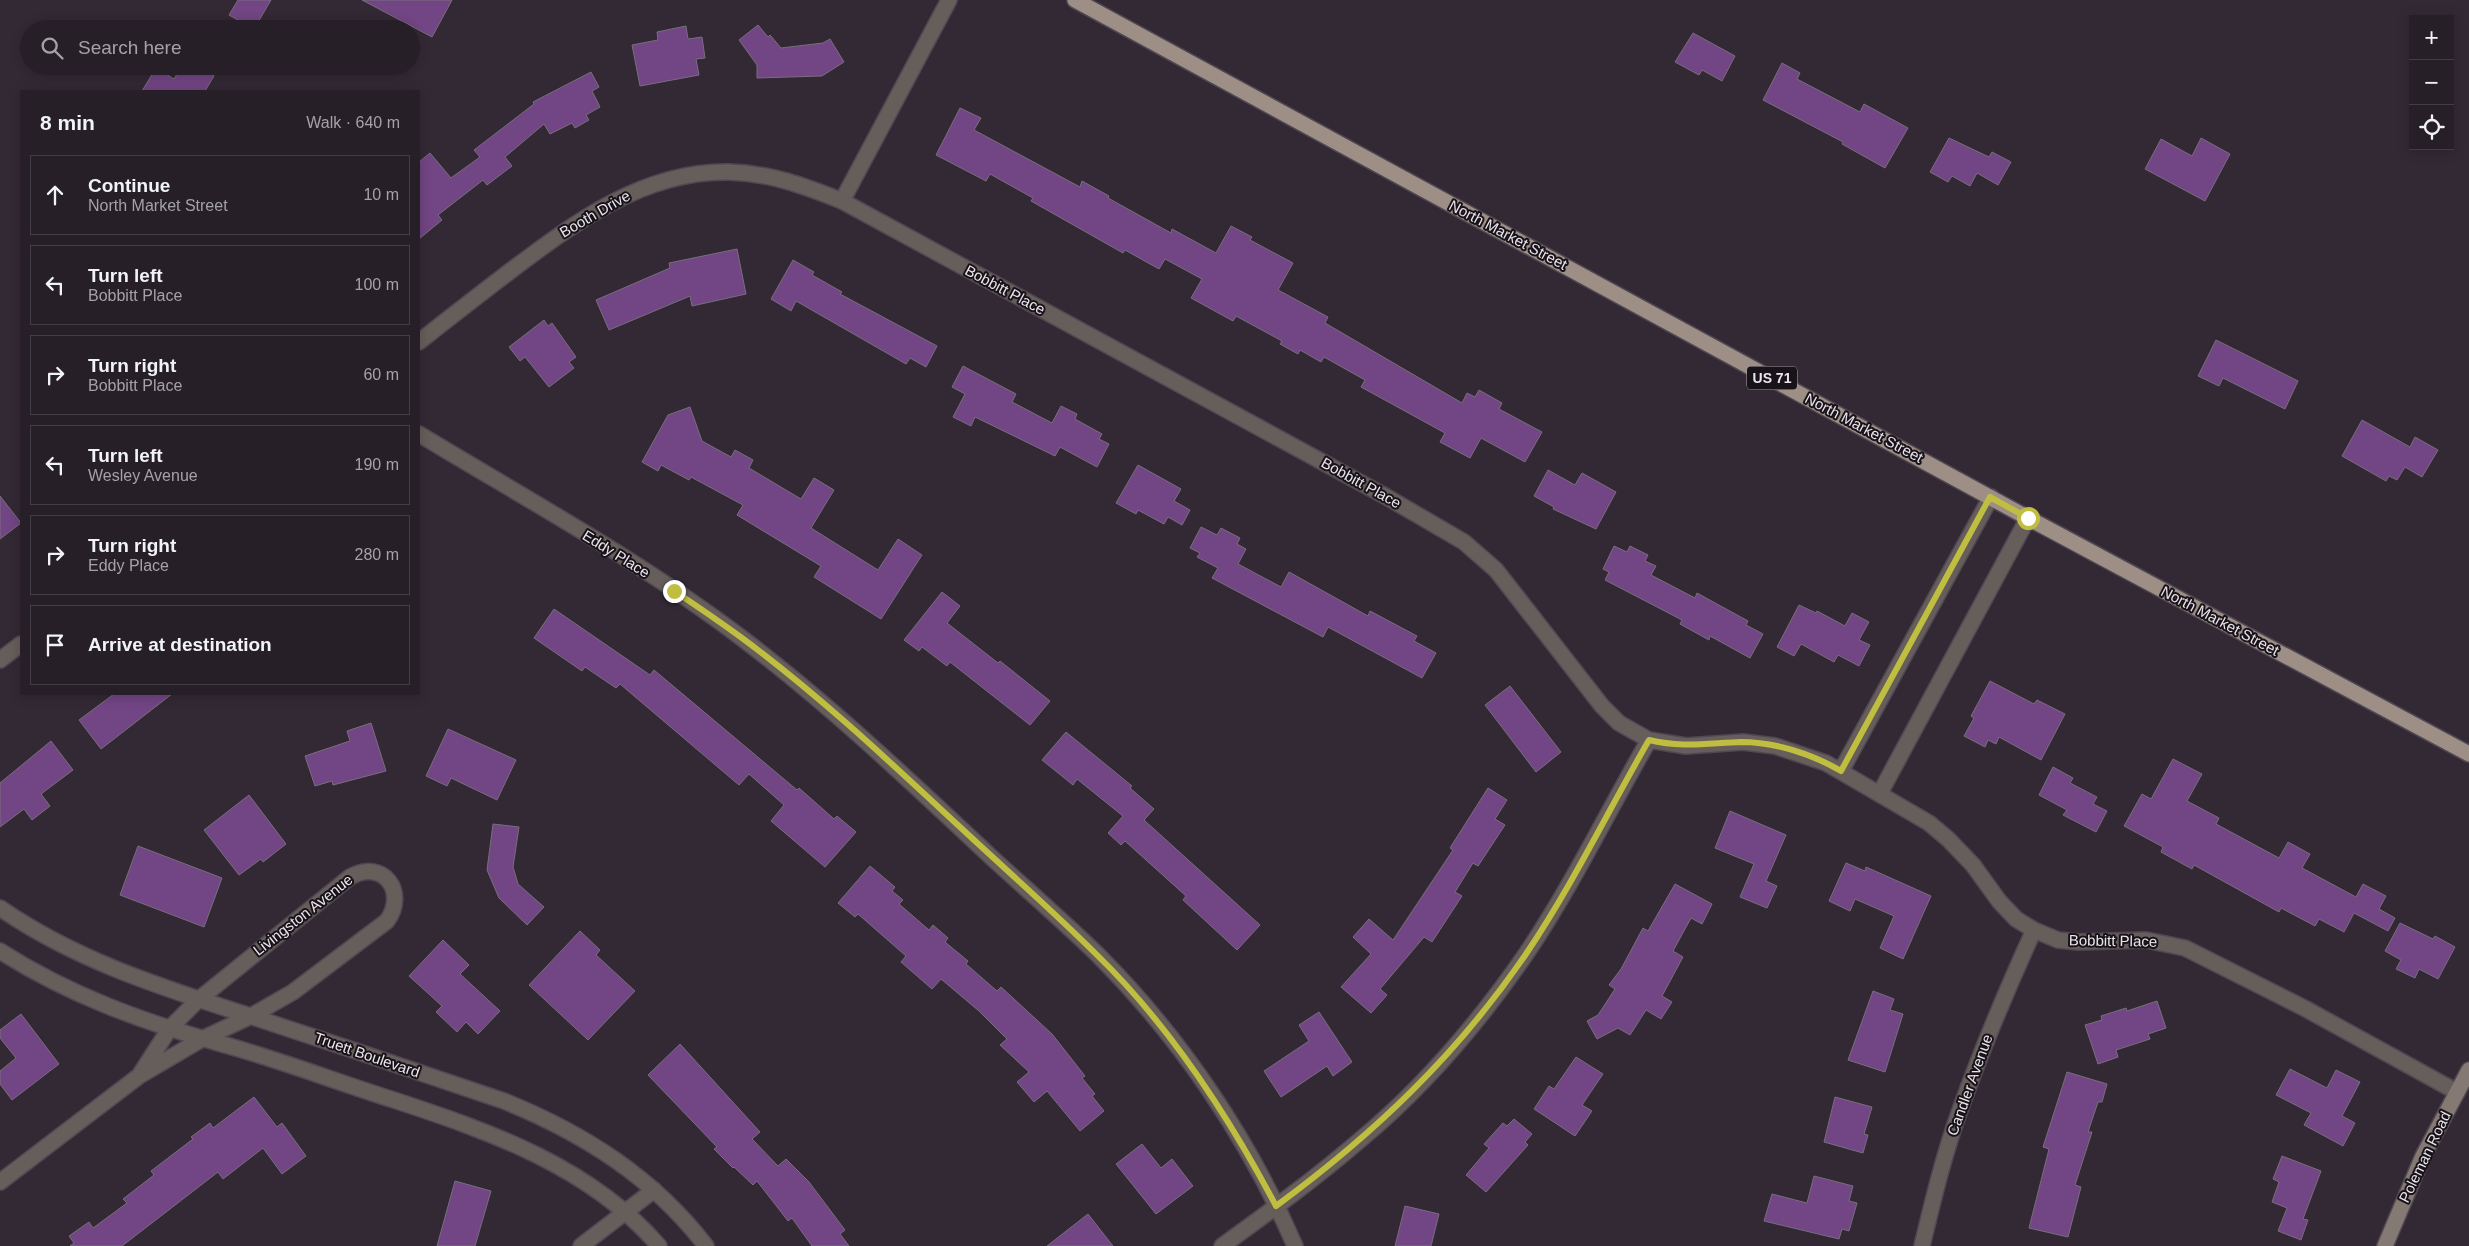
<!DOCTYPE html>
<html lang="en">
<head>
<meta charset="utf-8">
<style>
	body { margin:0; font-family:Helvetica,sans-serif; background:#2e2730; color:#f1f3f6 }
	.controls { position:absolute; right:15px; top:15px; display:grid; overflow:hidden; border-radius:0px; box-shadow:0 2px 12px #0003 }
	.controls button { width:45px; height:45px; display:grid; place-items:center; padding:0; border:0; border-bottom:1px solid #423d45; background:#261f28; color:#f1f3f6; font:25px sans-serif }
	.stop { position:absolute; width:15px; height:15px; margin:-11px; border:4px solid #bfbe41; border-radius:50%; background:#fff }
	.stop.end { background:#bfbe41; border-color:#fff; box-shadow:0 1px 5px #0008 }
	.list { margin:0; padding:0; list-style:none }
	h2 { display:flex; justify-content:space-between; align-items:center; height:65px; margin:0; padding:0 20px; font-size:21px }
	h2 small { font-size:16px; font-weight:400; color:#a4a2a8 }
	.list li { display:grid; grid-template-columns:32px 1fr auto; gap:15px; align-items:center; box-sizing:border-box; height:80px; margin:0 10px 10px; padding:0 10px; border:1px solid #423d45; border-radius:0px }
	.list b { display:block; font-size:19px; white-space:nowrap }
	.list p { margin:0; font-size:16px; white-space:nowrap; color:#a4a2a8 }
	.list em { font-size:16px; font-style:normal; color:#a4a2a8 }
	.icon { flex:none; width:28px; height:28px; fill:none; stroke:currentColor; stroke-width:2; stroke-linecap:round; stroke-linejoin:round }
	.map { position:relative; flex:none; width:2469px; height:1246px; overflow:hidden }
	.search { position:absolute; background:#261f28; box-shadow:0 2px 12px #0003; left:20px; top:20px; width:400px; height:55px; display:flex; align-items:center; gap:12px; box-sizing:border-box; padding:0 18px; border-radius:28px; color:#a4a2a8; font-size:19px }
	.panel { position:absolute; background:#261f28; box-shadow:0 2px 12px #0003; left:20px; top:90px; width:400px; height:605px; border-radius:0px }
	.map>svg:first-child { display:block }
	.building { fill:#724584; stroke:#786e7d }
	.lines { fill:none; stroke-linecap:round; stroke-linejoin:round }
	.street-casing { stroke:#504752; stroke-width:18 }
	.secondary-casing { stroke:#504752; stroke-width:18 }
	.primary-casing { stroke:#504752; stroke-width:18 }
	.street { stroke:#665e5a; stroke-width:15 }
	.secondary { stroke:#857a73; stroke-width:15 }
	.primary { stroke:#9d8f85; stroke-width:15 }
	.route { stroke:#bfbe41; stroke-width:6 }
	.labels { text-anchor:middle; stroke-width:4; stroke-linejoin:round; paint-order:stroke }
	.shield { fill:#181319; stroke:#aca5ad; stroke-width:1 }
	.shield-label { font-size:14px; font-weight:bold; fill:#ebe4ec }
	.street-label { font-size:15px; fill:#ebe4ec; stroke:#181319 }
</style>
</head>
<body>
<div class="map">
<svg width="2469" height="1246" viewBox="0 0 2469 1246">
	<rect width="100%" height="100%" fill="#332935"/>
	<g class="building">
		<polygon points="238,0 271,0 254,29 229,15"/>
		<polygon points="362,0 452,0 432,37"/>
		<polygon points="758,25 768,37 770,35 781,48 823,43 830,39 844,62 822,76 757,78 757,65 739,40"/>
		<polygon points="686,26 688,39 702,37 705,58 696,59 699,75 640,86 632,45 658,40 657,32"/>
		<polygon points="1693,33 1735,56 1722,81 1702,70 1699,75 1675,62"/>
		<polygon points="1782,63 1800,73 1797,79 1860,112 1864,104 1908,128 1885,168 1842,144 1843,142 1763,100"/>
		<polygon points="182,66 198,66 214,76 205,91 142,91 156,68 174,79"/>
		<polygon points="591,72 599,87 592,91 600,107 586,115 589,120 575,128 572,123 550,134 544,124 505,157 512,166 487,185 483,180 438,215 442,220 419,239 419,162 430,153 451,178 480,157 474,150 534,104 533,102"/>
		<polygon points="960,108 981,118 974,130 1080,187 1082,181 1109,196 1108,198 1171,233 1172,229 1216,253 1231,226 1252,237 1250,240 1293,263 1278,290 1328,317 1325,323 1462,403 1467,393 1475,397 1479,390 1502,403 1499,409 1542,432 1525,462 1481,438 1470,458 1440,442 1445,433 1361,387 1365,380 1324,357 1321,362 1300,350 1298,354 1280,344 1282,341 1236,316 1233,321 1191,298 1202,279 1165,259 1159,269 1125,250 1123,253 1031,201 1033,198 990,174 986,181 936,155"/>
		<polygon points="1949,138 1989,157 1992,152 2011,162 1998,185 1977,173 1970,186 1952,176 1948,182 1930,172"/>
		<polygon points="2201,138 2230,154 2205,201 2145,169 2161,139 2192,156"/>
		<polygon points="737,249 746,294 692,306 690,296 609,330 596,300 670,268 669,263"/>
		<polygon points="793,260 814,272 812,275 842,292 840,294 937,346 926,367 910,358 906,364 796,301 791,311 771,299"/>
		<polygon points="544,320 548,326 552,323 576,357 569,362 574,368 549,387 525,357 520,361 509,347"/>
		<polygon points="2216,340 2298,381 2285,409 2223,378 2219,386 2198,376"/>
		<polygon points="963,366 1016,394 1012,402 1052,423 1061,406 1077,414 1075,419 1102,434 1099,439 1109,444 1097,467 1060,447 1055,456 975,417 971,426 953,417 965,394 952,387"/>
		<polygon points="690,407 702,441 731,457 735,450 753,460 749,468 801,499 814,478 834,490 811,528 878,570 898,539 922,555 881,619 814,577 821,566 737,515 743,505 691,477 689,480 661,465 658,471 642,462 668,415"/>
		<polygon points="2362,420 2410,447 2415,437 2438,450 2422,477 2405,467 2397,480 2389,476 2386,481 2342,456"/>
		<polygon points="1138,465 1181,489 1174,501 1190,510 1182,525 1168,517 1164,524 1138,510 1136,514 1116,503"/>
		<polygon points="1548,470 1575,485 1582,473 1616,492 1596,529 1553,509 1554,507 1534,496"/>
		<polygon points="0,496 21,523 0,539"/>
		<polygon points="1201,527 1217,535 1221,528 1240,538 1237,544 1246,549 1238,564 1281,587 1289,572 1368,616 1370,611 1417,636 1414,641 1436,653 1422,678 1328,627 1323,637 1212,578 1218,568 1197,557 1200,553 1190,548"/>
		<polygon points="1614,546 1627,552 1630,546 1648,555 1645,561 1656,566 1651,575 1695,598 1697,593 1748,621 1746,625 1763,634 1750,658 1710,636 1709,640 1680,624 1682,620 1605,580 1609,572 1603,569"/>
		<polygon points="942,592 960,606 947,623 998,663 1000,661 1050,701 1030,725 950,662 947,666 922,647 919,651 904,640"/>
		<polygon points="1799,605 1816,613 1817,611 1845,626 1852,613 1869,622 1859,640 1870,645 1859,666 1838,655 1834,662 1801,644 1794,656 1777,647"/>
		<polygon points="554,609 650,675 654,670 797,790 799,788 834,819 837,816 856,832 825,867 771,821 784,805 749,774 739,785 620,684 616,688 585,667 582,671 534,638"/>
		<polygon points="1990,681 2034,704 2037,700 2065,714 2041,760 1999,737 1996,744 1988,740 1985,747 1964,736 1974,718 1971,716"/>
		<polygon points="1510,686 1561,752 1536,772 1485,705"/>
		<polygon points="114,694 172,694 101,749 79,720"/>
		<polygon points="371,723 386,771 333,785 332,781 315,786 305,756 350,741 347,731"/>
		<polygon points="448,729 516,760 497,800 451,778 447,786 426,776"/>
		<polygon points="1066,732 1132,786 1130,788 1154,809 1144,820 1260,925 1237,950 1183,900 1186,896 1125,841 1121,845 1108,833 1123,816 1077,779 1073,785 1042,760"/>
		<polygon points="51,741 73,770 41,794 50,806 32,820 24,809 0,827 0,783"/>
		<polygon points="2173,759 2202,774 2187,801 2219,818 2216,824 2279,858 2288,842 2310,854 2302,868 2356,897 2363,884 2386,896 2379,909 2395,918 2388,931 2354,913 2344,932 2319,919 2315,926 2281,908 2279,912 2194,865 2192,869 2161,852 2163,847 2124,826 2142,794 2151,799"/>
		<polygon points="2053,767 2073,778 2070,783 2097,797 2093,804 2107,811 2096,832 2063,815 2067,810 2039,795"/>
		<polygon points="1488,788 1507,800 1495,819 1505,825 1478,866 1473,863 1455,892 1462,896 1432,942 1424,937 1380,989 1387,995 1371,1013 1341,987 1371,954 1353,937 1369,919 1393,940 1453,850 1450,848"/>
		<polygon points="249,795 286,844 263,862 261,859 239,875 204,830"/>
		<polygon points="1730,811 1786,835 1766,881 1777,886 1767,908 1740,897 1754,864 1715,848"/>
		<polygon points="493,824 519,827 513,867 518,884 544,907 527,925 499,898 487,870"/>
		<polygon points="138,846 222,878 204,927 120,895"/>
		<polygon points="1846,863 1865,871 1866,867 1931,896 1903,959 1880,948 1894,916 1855,899 1850,911 1829,901"/>
		<polygon points="870,866 895,887 892,891 903,900 899,904 929,930 933,925 948,938 945,942 968,961 966,964 997,991 1001,987 1052,1034 1085,1076 1082,1078 1095,1094 1092,1096 1104,1111 1080,1131 1047,1091 1034,1102 1017,1082 1029,1072 1000,1045 1007,1039 979,1011 941,979 932,989 901,962 906,956 858,914 855,917 838,903"/>
		<polygon points="1675,884 1712,904 1702,924 1691,918 1673,951 1683,957 1662,996 1672,1002 1661,1019 1646,1010 1630,1035 1618,1028 1597,1039 1587,1021 1598,1015 1615,989 1609,985 1621,969 1643,928 1648,931"/>
		<polygon points="2400,923 2433,939 2435,936 2455,947 2438,979 2419,969 2415,978 2396,969 2401,960 2385,951"/>
		<polygon points="580,931 600,950 596,955 635,991 588,1040 529,985"/>
		<polygon points="443,940 469,965 460,974 500,1011 478,1034 466,1022 457,1032 436,1012 442,1006 409,976"/>
		<polygon points="1873,991 1894,999 1890,1010 1903,1014 1885,1072 1848,1060"/>
		<polygon points="2157,1001 2166,1028 2148,1034 2150,1039 2116,1050 2118,1057 2098,1064 2085,1025 2102,1020 2101,1016 2126,1008 2127,1011"/>
		<polygon points="1319,1012 1352,1062 1333,1076 1327,1066 1281,1097 1264,1071 1309,1041 1299,1025"/>
		<polygon points="21,1014 59,1064 12,1100 0,1084 0,1071 16,1058 0,1038 0,1030"/>
		<polygon points="680,1044 760,1132 752,1139 778,1166 786,1159 809,1182 845,1230 840,1234 849,1246 812,1246 792,1218 788,1221 757,1181 753,1185 734,1167 733,1168 714,1149 717,1147 648,1075"/>
		<polygon points="1576,1057 1603,1074 1582,1105 1592,1111 1575,1136 1534,1109 1549,1086 1554,1089"/>
		<polygon points="2290,1069 2327,1088 2336,1070 2360,1082 2342,1116 2355,1123 2343,1146 2304,1125 2311,1113 2276,1095"/>
		<polygon points="2067,1072 2107,1084 2102,1102 2098,1102 2088,1132 2092,1132 2075,1185 2081,1187 2068,1237 2029,1228 2049,1149 2043,1147"/>
		<polygon points="254,1097 277,1127 282,1123 306,1156 282,1174 263,1148 223,1179 218,1172 122,1246 70,1246 74,1243 69,1236 89,1222 93,1228 127,1203 123,1199 154,1175 151,1171 193,1139 191,1137 210,1123 213,1128"/>
		<polygon points="1835,1097 1872,1107 1864,1134 1868,1135 1863,1153 1824,1142"/>
		<polygon points="1514,1119 1532,1134 1525,1142 1528,1145 1486,1192 1466,1175 1489,1148 1484,1144 1503,1123 1507,1126"/>
		<polygon points="1142,1144 1161,1168 1172,1159 1193,1186 1156,1214 1116,1164"/>
		<polygon points="2282,1156 2321,1171 2303,1219 2308,1220 2301,1240 2278,1231 2287,1208 2272,1202 2279,1182 2273,1179"/>
		<polygon points="1814,1176 1853,1186 1849,1201 1857,1203 1849,1231 1842,1229 1839,1239 1764,1221 1772,1194 1807,1203"/>
		<polygon points="455,1181 491,1191 475,1246 437,1246"/>
		<polygon points="1405,1206 1439,1214 1431,1246 1395,1246"/>
		<polygon points="1088,1214 1113,1246 1047,1246"/>
	</g>
	<g class="lines">
		<g class="street-casing">
			<g id="street">
				<polyline points="842,201 949,0"/>
				<path d="M419 342C449 318 479 295 509 272 574 223 644 170 729 172 770 173 805 186 842 201L1385 496 1464 542 1496 570 1602 706 1619 723 1649 740 1686 746 1743 742 1775 746 1826 763 1929 823 1948 839 1973 865 1999 901 2016 919 2034 930 2058 940 2078 942 2146 940 2185 948 2306 1009 2457 1092"/>
				<path d="M419 434C528 500 642 562 743 639 830 705 910 781 990 856 1026 889 1063 921 1098 955 1180 1037 1249 1139 1295 1246"/>
				<polyline points="0,660 21,644"/>
				<polyline points="1841,771 1991,497"/>
				<polyline points="1880,793 2028,518"/>
				<path d="M0 908C78 962 167 989 256 1018 339 1045 421 1073 504 1101 583 1133 653 1177 706 1246"/>
				<path d="M0 951C69 995 143 1022 222 1044 280 1060 337 1082 394 1100 491 1132 591 1167 659 1246"/>
				<path d="M0 1182 139 1076 202 1039 251 1016 293 992 387 921C408 892 383 858 350 877L198 1000 170 1028 139 1076"/>
				<polyline points="581,1246 654,1190"/>
				<path d="M1222 1246C1269 1212 1316 1178 1360 1140 1424 1087 1479 1022 1526 954 1572 886 1608 811 1649 740"/>
				<path d="M1922 1246C1933 1200 1944 1154 1960 1110 1982 1049 2007 989 2034 930"/>
			</g>
		</g>
		<g class="secondary-casing">
			<polyline id="secondary" points="2385,1246 2423,1156 2469,1070"/>
		</g>
		<g class="primary-casing">
			<polyline id="primary" points="1075,0 2028,518 2469,754"/>
		</g>
		<use href="#street" class="street"/>
		<use href="#secondary" class="secondary"/>
		<use href="#primary" class="primary"/>
	</g>
	<g class="lines">
		<path class="route" d="M674 591C697 606 720 622 742 638 819 695 890 762 960 827 1005 869 1053 911 1097 955 1171 1027 1228 1115 1276 1206 1374 1134 1457 1055 1526 954 1572 886 1608 811 1649 740 1681 748 1709 743 1741 742 1775 742 1812 754 1841 771L1990 497 2028 518"/>
	</g>
	<g class="labels">
		<rect class="shield" x="1747" y="366.5" width="50" height="23" rx="4"/>
		<g class="shield-label">
			<text x="1772" y="383">US 71</text>
		</g>
		<g class="street-label">
			<text transform="translate(595 214) rotate(-30)" y="5">Booth Drive</text>
			<text transform="translate(1508 235) rotate(28)" y="5">North Market Street</text>
			<text transform="translate(1005 290) rotate(28)" y="5">Bobbitt Place</text>
			<text transform="translate(1864 428) rotate(28)" y="5">North Market Street</text>
			<text transform="translate(1361 483) rotate(29)" y="5">Bobbitt Place</text>
			<text transform="translate(616 554) rotate(32)" y="5">Eddy Place</text>
			<text transform="translate(2220 621) rotate(28)" y="5">North Market Street</text>
			<text transform="translate(303 915) rotate(-38)" y="5">Livingston Avenue</text>
			<text transform="translate(2113 941) rotate(1)" y="5">Bobbitt Place</text>
			<text transform="translate(367 1055) rotate(19)" y="5">Truett Boulevard</text>
			<text transform="translate(1970 1085) rotate(-70)" y="5">Candler Avenue</text>
			<text transform="translate(2425 1157) rotate(-64)" y="5">Poleman Road</text>
		</g>
	</g>
</svg>
<div class="controls">
<button>+</button>
<button>−</button>
<button><svg class="icon" aria-label="locate" viewBox="0 0 24 24"><circle cx="12" cy="12" r="6"/><path d="M12 2v4M12 18v4M2 12h4M18 12h4"/></svg></button>
</div>
<div class="stop" style="left:2028px;top:518px"></div>
<div class="stop end" style="left:674px;top:591px"></div>
<div class="search"><svg class="icon" aria-label="search" viewBox="0 0 24 24"><circle cx="10" cy="10" r="6"/><path d="M15 15l6 6"/></svg>Search here</div>
<section class="panel">
<h2>8 min<small>Walk · 640 m</small></h2>
<ul class="list">
<li><svg class="icon" aria-label="ahead" viewBox="0 0 24 24"><path d="M12 20V5M6 11l6-6 6 6"/></svg><div><b>Continue</b><p>North Market Street</p></div><em>10 m</em></li>
<li><svg class="icon" aria-label="left" viewBox="0 0 24 24"><path d="M17 20v-9H6M10 6l-5 5 5 5"/></svg><div><b>Turn left</b><p>Bobbitt Place</p></div><em>100 m</em></li>
<li><svg class="icon" aria-label="right" viewBox="0 0 24 24"><path d="M7 20v-9h11M14 6l5 5-5 5"/></svg><div><b>Turn right</b><p>Bobbitt Place</p></div><em>60 m</em></li>
<li><svg class="icon" aria-label="left" viewBox="0 0 24 24"><path d="M17 20v-9H6M10 6l-5 5 5 5"/></svg><div><b>Turn left</b><p>Wesley Avenue</p></div><em>190 m</em></li>
<li><svg class="icon" aria-label="right" viewBox="0 0 24 24"><path d="M7 20v-9h11M14 6l5 5-5 5"/></svg><div><b>Turn right</b><p>Eddy Place</p></div><em>280 m</em></li>
<li><svg class="icon" aria-label="arrive" viewBox="0 0 24 24"><path d="M6 21V4h12l-3 4 3 4H6"/></svg><div><b>Arrive at destination</b></div></li>
</ul>
</section>
</div>
</body>
</html>
